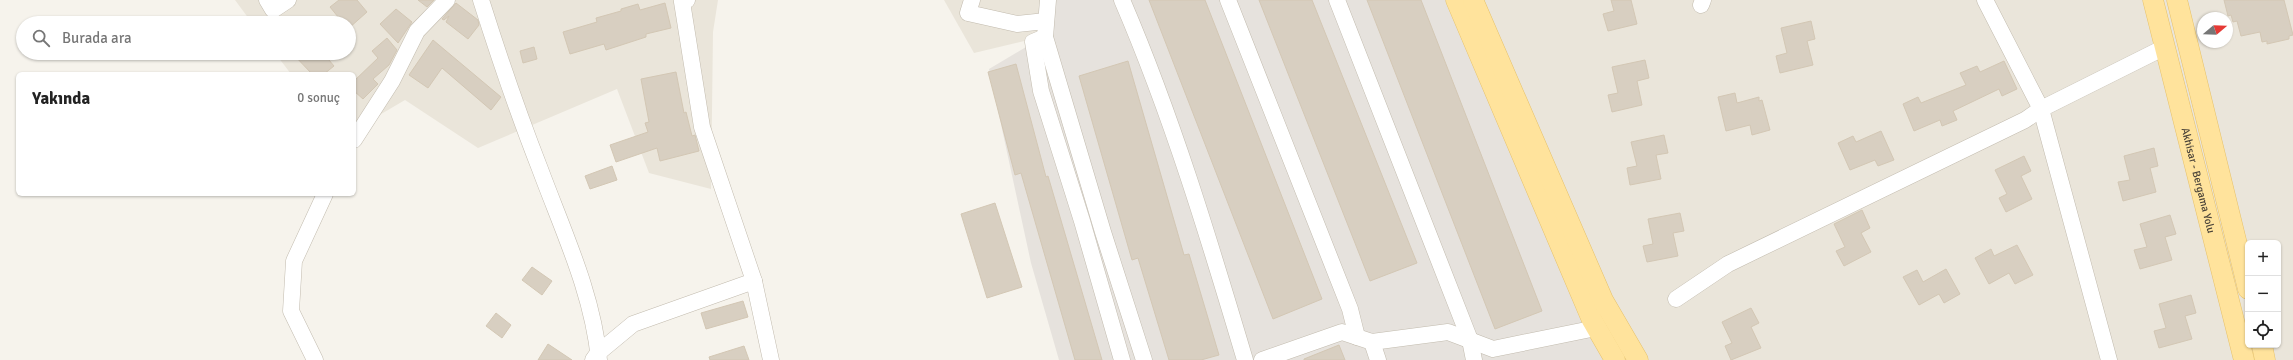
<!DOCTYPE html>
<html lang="tr">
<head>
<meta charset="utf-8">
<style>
	body { margin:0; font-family:Signika,sans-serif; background:#f6f6f6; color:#222 }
	.controls { position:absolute; right:12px; bottom:12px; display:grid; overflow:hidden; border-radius:6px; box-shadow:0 1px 3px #0004 }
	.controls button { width:36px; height:36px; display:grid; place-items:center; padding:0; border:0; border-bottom:1px solid #e0e0e0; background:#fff; color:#222; font:20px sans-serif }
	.compass { position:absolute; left:2197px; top:12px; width:36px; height:36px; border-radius:50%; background:#fff; box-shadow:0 1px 3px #0004; rotate:71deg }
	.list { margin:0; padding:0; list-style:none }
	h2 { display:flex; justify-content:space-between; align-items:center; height:52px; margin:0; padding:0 16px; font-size:17px }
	h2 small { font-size:13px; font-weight:400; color:#767676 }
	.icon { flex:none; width:22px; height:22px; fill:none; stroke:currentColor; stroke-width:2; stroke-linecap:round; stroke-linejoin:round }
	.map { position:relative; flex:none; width:2293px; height:360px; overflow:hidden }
	.search { position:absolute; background:#fff; box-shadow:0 1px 3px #0004; left:16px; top:16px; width:340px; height:44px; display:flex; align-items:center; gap:10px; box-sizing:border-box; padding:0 14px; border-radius:22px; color:#767676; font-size:15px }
	.panel { position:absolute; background:#fff; box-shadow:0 1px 3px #0004; left:16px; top:72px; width:340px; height:124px; border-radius:6px }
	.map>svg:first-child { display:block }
	.residential { fill:#eae5da; fill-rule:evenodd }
	.industrial { fill:#e6e2dd }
	.building { fill:#d8cfc1; stroke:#d3c7b4 }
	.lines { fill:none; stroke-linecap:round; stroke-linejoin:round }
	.minor-casing { stroke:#c2bbae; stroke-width:17 }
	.major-casing { stroke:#e6c16a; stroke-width:21 }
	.minor { stroke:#fff; stroke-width:16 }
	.major { stroke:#ffe39c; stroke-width:20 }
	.labels { text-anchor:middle; stroke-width:3.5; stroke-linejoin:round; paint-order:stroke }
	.street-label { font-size:11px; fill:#4b4439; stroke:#fff }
</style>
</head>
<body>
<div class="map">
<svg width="2293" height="360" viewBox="0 0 2293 360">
	<rect width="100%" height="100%" fill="#f6f3ec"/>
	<g class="residential">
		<polygon points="235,0 718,0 713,32 711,189 649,173 617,89 478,148 405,100 354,130 354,74 291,74 275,53 349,53 349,23 252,23"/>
		<polygon points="944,0 1045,0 1045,36 974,53"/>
		<path d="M1459 0H2293V360H1618ZM2203 18H2227V42H2203ZM2248 243H2278V345H2248Z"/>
	</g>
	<polygon class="industrial" points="1050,0 1452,0 1608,360 1059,360 1031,263 989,69 1026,47 1048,38"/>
	<g class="building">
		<polygon points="339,0 357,0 367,12 349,28 349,23 343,23 330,7"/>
		<polygon points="418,0 434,0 427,7"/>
		<polygon points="1149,0 1205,0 1322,299 1273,319"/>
		<polygon points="1259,0 1312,0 1417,263 1370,281"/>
		<polygon points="1367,0 1421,0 1542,311 1495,329"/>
		<polygon points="1611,0 1631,0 1637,24 1608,31 1603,14 1614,11"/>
		<polygon points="2224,0 2284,0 2293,35 2289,36 2289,39 2267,44 2267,41 2262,42 2260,32 2241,36 2237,21 2233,22 2231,15 2228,16"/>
		<polygon points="456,3 478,20 479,25 468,39 446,22 449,16 444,20 442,19"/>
		<polygon points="665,3 671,28 646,34 646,37 606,50 604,44 570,54 563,32 597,22 596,18 621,11 621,9 638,4 640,10"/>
		<polygon points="396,9 412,22 398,43 380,24"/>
		<polygon points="1811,21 1815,39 1807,41 1813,65 1780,73 1776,56 1787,53 1781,28"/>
		<polygon points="387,38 397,50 389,65 373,79 378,84 363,99 354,91 354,81 378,58 372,51"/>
		<polygon points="433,40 501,97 491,110 442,68 428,88 409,75"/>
		<polygon points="534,47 537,59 523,63 520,51"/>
		<polygon points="292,53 323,53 334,66 324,74 312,74"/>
		<polygon points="1645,60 1649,78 1637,81 1642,105 1612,112 1608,95 1618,93 1612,67"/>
		<polygon points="1128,61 1184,255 1189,254 1219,355 1201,360 1169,360 1138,258 1132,260 1079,76"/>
		<polygon points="2004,61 2017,89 2002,96 1999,89 1953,111 1957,120 1942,126 1940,120 1914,131 1903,104 1918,97 1921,103 1966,85 1960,73 1977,66 1980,72"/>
		<polygon points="1016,64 1046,177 1048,176 1102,360 1075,360 1021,173 1015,175 988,72"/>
		<polygon points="676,72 684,113 686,112 692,136 695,135 699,151 660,161 657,148 616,162 610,145 648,132 645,123 649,122 641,79"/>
		<polygon points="1735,93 1737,103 1759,97 1759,101 1762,100 1770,130 1752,135 1750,125 1726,131 1718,97"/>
		<polygon points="1881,131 1894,160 1878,166 1875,160 1850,170 1838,143 1853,136 1856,142"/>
		<polygon points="1664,135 1668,153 1656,155 1661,179 1630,185 1627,168 1637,166 1631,142"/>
		<polygon points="2154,148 2158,166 2150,168 2156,192 2123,201 2118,182 2130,180 2124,156"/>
		<polygon points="2024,156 2031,171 2021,176 2032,199 2006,212 1999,198 2007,194 1995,170"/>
		<polygon points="612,166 617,180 590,189 585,176"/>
		<polygon points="995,203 1022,287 987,298 961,214"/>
		<polygon points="1862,210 1870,228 1861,233 1871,252 1844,266 1836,251 1845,247 1834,224"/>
		<polygon points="1680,213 1684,231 1673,233 1678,256 1647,262 1643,246 1653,244 1648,219"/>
		<polygon points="2170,215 2176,234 2165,237 2172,260 2140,269 2134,250 2147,247 2140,224"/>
		<polygon points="2017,245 2033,275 2015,284 2009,273 1989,284 1975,258 1991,249 1994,256"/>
		<polygon points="532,267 552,281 542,295 522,280"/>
		<polygon points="1946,269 1960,294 1944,303 1939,294 1919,305 1903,277 1917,270 1923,282"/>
		<polygon points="2191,295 2196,313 2185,316 2192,339 2159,348 2154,331 2166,328 2159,304"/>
		<polygon points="743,301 748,317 706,329 701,313"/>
		<polygon points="1751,308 1759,323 1751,327 1761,348 1731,360 1725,346 1732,343 1722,322"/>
		<polygon points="496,313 511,325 502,338 486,326"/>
		<polygon points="548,344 572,360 538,360"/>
		<polygon points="1339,345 1345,360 1304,360 1304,359"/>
		<polygon points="744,346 749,360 710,360 709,357"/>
	</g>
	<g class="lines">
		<g class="minor-casing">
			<g id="minor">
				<polyline points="267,0 273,10 288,0"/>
				<path d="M481 0C499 57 518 113 540 169 563 231 593 294 599 360"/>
				<polyline points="687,0 682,2 702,127 754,281 771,360"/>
				<polyline points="972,0 968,13 1017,24 1046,21"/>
				<polyline points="1048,0 1045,37 1103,232 1144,360"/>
				<path d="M1122 0C1172 116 1209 239 1245 360"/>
				<polyline points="1228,0 1350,309 1357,337"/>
				<polyline points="1337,0 1470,340 1474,360"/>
				<polyline points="1985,0 2041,109 2109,360"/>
				<polyline points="1701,5 1703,0"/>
				<polyline points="1045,37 1033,42 1041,91 1082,221 1122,360"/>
				<polyline points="354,140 392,81 417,31 447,0"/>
				<polyline points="1676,299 1728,264 2025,120 2041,109 2165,47"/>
				<polyline points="1372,342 1378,360"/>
				<polyline points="315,360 291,311 294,261 325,194"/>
				<polyline points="593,360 598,353 633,324 754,281"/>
				<polyline points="1262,360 1342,332 1372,342 1448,332 1493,349 1596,328"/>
			</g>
		</g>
		<g class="major-casing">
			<g id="major">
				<polyline points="1456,0 1592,320 1615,360"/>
				<polyline points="1473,0 1603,300 1638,360"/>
				<path id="s1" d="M2153 0 2244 360"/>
				<polyline points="2177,0 2248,289"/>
				<polyline points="2262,345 2265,360"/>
			</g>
		</g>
		<use href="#minor" class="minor"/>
		<use href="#major" class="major"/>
	</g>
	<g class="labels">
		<g class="street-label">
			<text dy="4" stroke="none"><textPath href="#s1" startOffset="186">Akhisar - Bergama Yolu</textPath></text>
		</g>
	</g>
</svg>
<div class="controls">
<button>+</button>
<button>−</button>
<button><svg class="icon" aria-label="locate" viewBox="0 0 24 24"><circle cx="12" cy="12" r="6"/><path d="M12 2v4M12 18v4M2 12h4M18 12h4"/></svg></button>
</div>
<svg class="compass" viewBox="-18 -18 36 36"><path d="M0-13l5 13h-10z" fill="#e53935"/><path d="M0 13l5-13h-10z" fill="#767676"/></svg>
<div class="search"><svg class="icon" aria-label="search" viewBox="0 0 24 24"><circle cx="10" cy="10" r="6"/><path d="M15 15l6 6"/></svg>Burada ara</div>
<section class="panel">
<h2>Yakında<small>0 sonuç</small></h2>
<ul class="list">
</ul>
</section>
</div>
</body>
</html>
